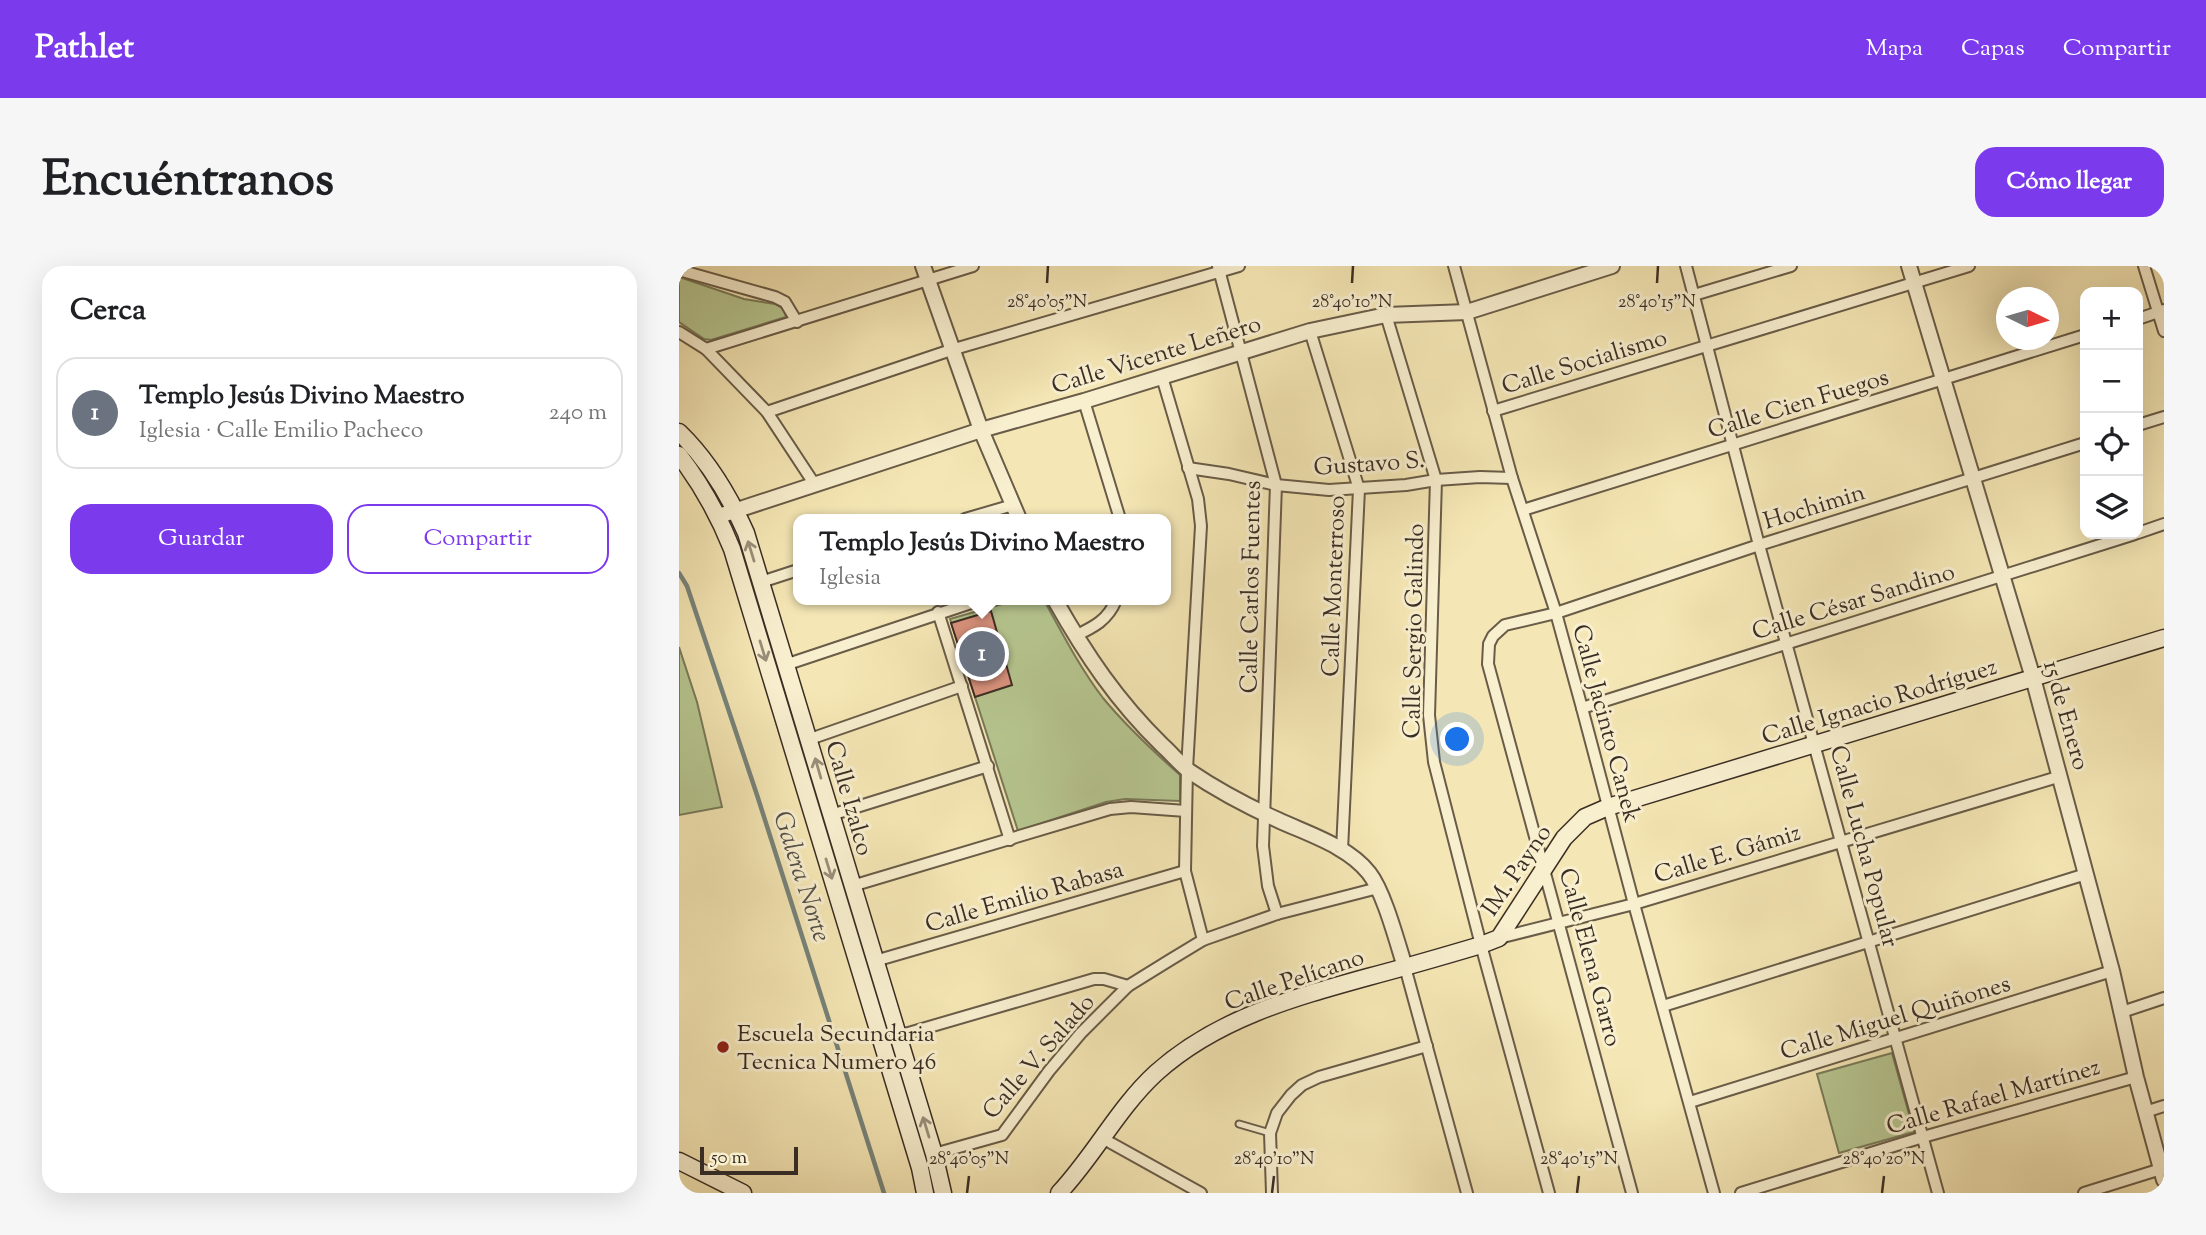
<!DOCTYPE html>
<html lang="es">
<head>
<meta charset="utf-8">
<style>
	body { margin:0; font-family:"Sorts Mill Goudy",serif; background:#f6f6f6; color:#202124 }
	.controls { position:absolute; right:21px; top:21px; display:grid; overflow:hidden; border-radius:14px; box-shadow:0 7px 28px #0002 }
	.controls button { width:63px; height:63px; display:grid; place-items:center; padding:0; border:0; border-bottom:2px solid #e0e0e0; background:#fff; color:#202124; font:35px sans-serif }
	.compass { position:absolute; left:1317px; top:21px; width:63px; height:63px; border-radius:50%; background:#fff; box-shadow:0 7px 28px #0002; rotate:95deg }
	.scale { position:absolute; left:21px; bottom:18px; width:98px; box-sizing:border-box; padding-left:7px; border:4px solid #3a2d24; border-top:0; font-size:19px; line-height:24px; white-space:nowrap; color:#3a2d24; -webkit-text-stroke:5px #f8efcf; paint-order:stroke }
	.you { position:absolute; left:779px; top:474px; width:24px; height:24px; margin:-18px; border:5px solid #fff; border-radius:50%; background:#1a73e8; box-shadow:0 0 0 10px #1a73e833 }
	.badge { display:grid; place-items:center; width:46px; height:46px; border-radius:50%; background:#7c3aed; color:#fff; font-size:23px; font-weight:700 }
	.pin { position:absolute; translate:-50% -50%; border:4px solid #fff; box-shadow:0 2px 7px #0006 }
	.popup { position:absolute; left:114px; top:248px; width:378px; height:91px; box-sizing:border-box; display:grid; place-content:center; border-radius:14px; background:#fff; filter:drop-shadow(0 2px 5px #0005); font-size:23px; white-space:nowrap; color:#757577 }
	.popup b { font-size:26px; color:#202124 }
	.popup::after { content:''; position:absolute; left:50%; top:100%; margin-left:-14px; border:14px solid transparent; border-top-color:#fff }
	.list { margin:0; padding:0; list-style:none }
	h2 { display:flex; justify-content:space-between; align-items:center; height:91px; margin:0; padding:0 28px; font-size:30px }
	h2 small { font-size:23px; font-weight:400; color:#757577 }
	.list li { display:grid; grid-template-columns:46px 1fr auto; gap:21px; align-items:center; box-sizing:border-box; height:112px; margin:0 14px 14px; padding:0 14px; border:2px solid #e0e0e0; border-radius:21px }
	.list b { display:block; font-size:26px; white-space:nowrap }
	.list p { margin:0; font-size:23px; white-space:nowrap; color:#757577 }
	.list em { font-size:23px; font-style:normal; color:#757577 }
	.actions { display:flex; gap:14px; padding:21px 28px }
	.actions a { flex:1; padding:16px 0; border:2px solid #7c3aed; border-radius:21px; text-align:center; font-size:24px; color:#7c3aed }
	.actions .main { background:#7c3aed; color:#fff }
	.icon { flex:none; width:38px; height:38px; fill:none; stroke:currentColor; stroke-width:2; stroke-linecap:round; stroke-linejoin:round }
	.map { position:relative; flex:none; width:1485px; height:927px; overflow:hidden; border-radius:21px }
	header { display:flex; align-items:center; gap:42px; box-sizing:border-box; height:98px; padding:0 35px; background:#7c3aed; color:#fff }
	header strong { font-size:33px }
	nav { display:flex; gap:38px; margin-inline-start:auto; font-size:24px }
	.intro { display:flex; align-items:center; justify-content:space-between; box-sizing:border-box; height:168px; padding:0 42px }
	h1 { margin:0; font-size:49px }
	.button { padding:18px 32px; border-radius:21px; background:#7c3aed; color:#fff; font-size:24px; font-weight:700 }
	main { display:flex; gap:42px; padding:0 42px }
	aside { flex:1; background:#fff; border-radius:21px; box-shadow:0 7px 28px #0002 }
	.map>svg:first-child { display:block }
	.green { fill:#b7c791; stroke:#787a5a; stroke-width:2 }
	.lines { fill:none; stroke-linecap:round; stroke-linejoin:round }
	.stream { stroke:#77847c; stroke-width:4.5 }
	.building { fill:#dd9480; stroke:#3a2d24; stroke-width:2 }
	.service-casing { stroke:#695c48; stroke-width:9 }
	.minor-casing { stroke:#695c48; stroke-width:14 }
	.tertiary-casing { stroke:#695c48; stroke-width:18 }
	.secondary-casing { stroke:#3a2d24; stroke-width:19 }
	.service { stroke:#f8efcf; stroke-width:5 }
	.minor { stroke:#f8efcf; stroke-width:10 }
	.tertiary { stroke:#f8efcf; stroke-width:14 }
	.secondary { stroke:#f8efcf; stroke-width:16 }
	.oneway { stroke:#998e7a }
	.ticks { fill:none; stroke:#3a2d24; stroke-width:2.5 }
	.poi-dot { fill:#8f2418; stroke:#f8efcf; stroke-width:2.5 }
	.labels { text-anchor:middle; stroke-width:6; stroke-linejoin:round; paint-order:stroke }
	.street-label { font-size:24px; fill:#3a2d24; stroke:#f8efcf }
	.poi-label { font-size:24px; fill:#3a2d24; stroke:#f8efcf; text-anchor:start }
	.water-label { font-size:26px; font-style:italic; fill:#545149; stroke:#f8efcf }
	.ticks-label { font-size:18px; text-anchor:middle; fill:#3a2d24; stroke:#f8efcf; stroke-width:6; stroke-linejoin:round; paint-order:stroke }
</style>
</head>
<body>
<header>
<strong>Pathlet</strong>
<nav><a>Mapa</a><a>Capas</a><a>Compartir</a></nav>
</header>
<div class="intro"><h1>Encuéntranos</h1><a class="button">Cómo llegar</a></div>
<main>
<aside>
<h2>Cerca<small></small></h2>
<ul class="list">
<li><span class="badge" style="background:#6b7280">1</span><div><b>Templo Jesús Divino Maestro</b><p>Iglesia · Calle Emilio Pacheco</p></div><em>240 m</em></li>
</ul>
<div class="actions"><a class="main">Guardar</a><a>Compartir</a></div>
</aside>
<div class="map">
<svg width="1485" height="927" viewBox="0 0 1485 927">
	<rect width="100%" height="100%" fill="#f5e7b5"/>
	<filter id="stains"><feTurbulence type="fractalNoise" baseFrequency=".00286" numOctaves="4"/><feColorMatrix values="0 0 0 0 .2 0 0 0 0 .09 0 0 0 0 .02 0 0 0 .5 -.17"/></filter>
	<radialGradient id="worn" r=".72"><stop offset=".6" stop-color="#630" stop-opacity="0"/><stop offset="1" stop-color="#630" stop-opacity=".3"/></radialGradient>
	<g class="green">
		<polygon points="0,11 65,33 96,38 105,43 107,51 32,74 25,73 0,56"/>
		<path d="M337 334H365C383 367 401 402 424 432 447 460 474 485 501 509V535L446 533 427 536 339 565 271 353Z"/>
		<polygon points="0,381 18,436 43,541 0,549"/>
		<polygon points="1213,787 1235,866 1160,887 1138,808"/>
	</g>
	<g class="lines">
		<polyline class="stream" points="0,307 8,320 78,529 205,927"/>
	</g>
	<polygon class="building" points="312,345 333,419 296,431 272,357"/>
	<g class="lines">
		<g class="service-casing">
			<polyline id="service" points="560,858 591,867"/>
		</g>
		<g class="minor-casing">
			<g id="minor">
				<polyline points="539,0 597,219 584,580 589,620 598,648"/>
				<polyline points="775,0 833,212 877,347 903,442 955,638 1035,927"/>
				<polyline points="1007,0 1080,279 1259,927"/>
				<polyline points="1465,0 1485,65"/>
				<polyline points="0,4 96,31 106,36 118,56"/>
				<polyline points="1015,29 1112,0"/>
				<polyline points="707,49 757,214 750,449 755,496 802,679 870,927"/>
				<polyline points="1459,53 1485,44"/>
				<polyline points="631,65 680,223 663,584"/>
				<polyline points="0,66 27,83 88,146 136,219"/>
				<polyline points="27,83 294,0"/>
				<polyline points="483,111 519,233 522,260 508,503 506,605 524,674"/>
				<polyline points="405,135 441,253"/>
				<polyline points="814,145 1290,0"/>
				<polyline points="88,146 272,84 560,0"/>
				<polyline points="1459,159 1485,151"/>
				<polyline points="509,202 550,208 597,219 650,224 727,219 757,214 801,211 833,212"/>
				<polyline points="844,244 1406,69"/>
				<polyline points="286,253 334,239"/>
				<polyline points="1459,267 1485,258"/>
				<polyline points="82,316 119,304"/>
				<polyline points="259,346 331,574"/>
				<path d="M396 370C415 361 429 354 437 334"/>
				<polyline points="106,399 301,334"/>
				<polyline points="903,442 1456,268"/>
				<polyline points="131,473 283,420"/>
				<polyline points="152,549 309,500"/>
				<polyline points="173,620 431,543 452,541 507,545"/>
				<polyline points="820,672 955,638 1382,510"/>
				<polyline points="196,695 506,605"/>
				<polyline points="726,701 788,927"/>
				<polyline points="984,740 1407,608"/>
				<polyline points="1443,746 1485,732"/>
				<polyline points="219,770 415,713 425,713 449,720"/>
				<polyline points="1011,836 1433,705"/>
				<polyline points="1466,846 1485,840"/>
				<polyline points="423,872 522,927"/>
				<polyline points="255,888 323,869 370,805 402,767 449,720 491,694 524,674 598,648 699,622"/>
				<polyline points="593,927 591,867 598,847 612,829 623,819 640,811 748,780"/>
				<polyline points="953,927 809,398 810,378 814,370 826,359 877,347 1080,279 1406,177"/>
				<polyline points="1062,927 1244,871 1457,811"/>
				<polyline points="1405,927 1482,903"/>
			</g>
		</g>
		<g class="tertiary-casing">
			<g id="tertiary">
				<polyline points="244,0 302,164 340,253"/>
				<polyline points="1230,0 1354,412 1433,705 1457,811 1485,914"/>
				<polyline points="40,250 302,164 405,135 631,65 707,49 788,46 933,0"/>
				<path d="M376 334C407 389 438 435 483 479 492 487 500 497 510 505 538 524 568 540 599 554 629 568 669 580 690 607 705 626 718 676 726 701"/>
			</g>
		</g>
		<g class="secondary-casing">
			<g id="secondary">
				<path d="M0 166C30 195 50 229 67 267L255 888 264 927"/>
				<path d="M0 189C23 219 39 248 53 283L241 902 246 927"/>
				<polyline points="0,895 64,927"/>
				<path d="M380 927C415 890 439 842 477 807 537 753 613 732 689 711 727 701 765 690 802 679L820 672 885 572 906 551 929 541 1485 372"/>
			</g>
		</g>
		<use href="#service" class="service"/>
		<use href="#minor" class="minor"/>
		<use href="#tertiary" class="tertiary"/>
		<use href="#secondary" class="secondary"/>
	</g>
	<defs><path id="oneway-shaft" d="M-6 0H5M1.5-3L5.5 0L1.5 3" fill="none" stroke-width="1.6" stroke-linecap="round" stroke-linejoin="round" transform="scale(1.75)"/></defs>
	<g class="oneway">
		<use href="#oneway-shaft" transform="translate(72 285) rotate(-107)"/>
		<use href="#oneway-shaft" transform="translate(84 385) rotate(73)"/>
		<use href="#oneway-shaft" transform="translate(139 502) rotate(-106)"/>
		<use href="#oneway-shaft" transform="translate(150 603) rotate(73)"/>
		<use href="#oneway-shaft" transform="translate(247 861) rotate(-107)"/>
	</g>
	<path class="ticks" d="M368 17 369 0M673 17 674 0M978 17 979 0M288 927 290 910M593 927 595 910M898 927 900 910M1203 927 1205 910"/>
	<circle class="poi-dot" cx="44" cy="781" r="7"/>
	<g class="labels">
		<g class="street-label">
			<text transform="translate(477 88) rotate(-17)" y="8">Calle Vicente Leñero</text>
			<text transform="translate(905 95) rotate(-17)" y="8">Calle Socialismo</text>
			<text transform="translate(1119 137) rotate(-17)" y="8">Calle Cien Fuegos</text>
			<text transform="translate(690 197) rotate(-4)" y="8">Gustavo S.</text>
			<text transform="translate(1135 240) rotate(-17)" y="8">Hochimin</text>
			<text transform="translate(654 320) rotate(-88)" y="8">Calle Monterroso</text>
			<text transform="translate(571 321) rotate(-89)" y="8">Calle Carlos Fuentes</text>
			<text transform="translate(1174 335) rotate(-17)" y="8">Calle César Sandino</text>
			<text transform="translate(734 365) rotate(-89)" y="8">Calle Sergio Galindo</text>
			<text transform="translate(1200 435) rotate(-17)" y="8">Calle Ignacio Rodríguez</text>
			<text transform="translate(1388 449) rotate(74)" y="8">15 de Enero</text>
			<text transform="translate(928 457) rotate(75)" y="8">Calle Jacinto Canek</text>
			<text transform="translate(171 532) rotate(74)" y="8">Calle Izalco</text>
			<text transform="translate(1186 580) rotate(75)" y="8">Calle Lucha Popular</text>
			<text transform="translate(1048 587) rotate(-17)" y="8">Calle E. Gámiz</text>
			<text transform="translate(837 604) rotate(-56)" y="8">IM. Payno</text>
			<text transform="translate(345 630) rotate(-16)" y="8">Calle Emilio Rabasa</text>
			<text transform="translate(912 691) rotate(75)" y="8">Calle Elena Garro</text>
			<text transform="translate(615 713) rotate(-19)" y="8">Calle Pelícano</text>
			<text transform="translate(1216 751) rotate(-17)" y="8">Calle Miguel Quiñones</text>
			<text transform="translate(359 790) rotate(-49)" y="8">Calle V. Salado</text>
			<text transform="translate(1314 830) rotate(-16)" y="8">Calle Rafael Martínez</text>
		</g>
		<g class="poi-label">
			<text x="58" y="775">Escuela Secundaria<tspan x="58" dy="28">Tecnica Numero 46</tspan></text>
		</g>
		<g class="water-label">
			<text transform="translate(124 610) rotate(72)" y="9">Galera Norte</text>
		</g>
	</g>
	<g class="ticks-label">
		<text x="368" y="41">28°40'05"N</text>
		<text x="673" y="41">28°40'10"N</text>
		<text x="978" y="41">28°40'15"N</text>
		<text x="290" y="898">28°40'05"N</text>
		<text x="595" y="898">28°40'10"N</text>
		<text x="900" y="898">28°40'15"N</text>
		<text x="1205" y="898">28°40'20"N</text>
	</g>
	<rect width="100%" height="100%" filter="url(#stains)"/>
	<rect width="100%" height="100%" fill="url(#worn)"/>
</svg>
<div class="controls">
<button>+</button>
<button>−</button>
<button><svg class="icon" aria-label="locate" viewBox="0 0 24 24"><circle cx="12" cy="12" r="6"/><path d="M12 2v4M12 18v4M2 12h4M18 12h4"/></svg></button>
<button><svg class="icon" aria-label="layers" viewBox="0 0 24 24"><path d="M12 4l9 5-9 5-9-5zM3 14l9 5 9-5"/></svg></button>
</div>
<svg class="compass" viewBox="-18 -18 36 36"><path d="M0-13l5 13h-10z" fill="#e53935"/><path d="M0 13l5-13h-10z" fill="#757577"/></svg>
<div class="scale">50 m</div>
<div class="you"></div>
<div class="pin badge" style="left:303px;top:388px;background:#6b7280">1</div>
<div class="popup"><b>Templo Jesús Divino Maestro</b>Iglesia</div>
</div>
</main>
</body>
</html>
